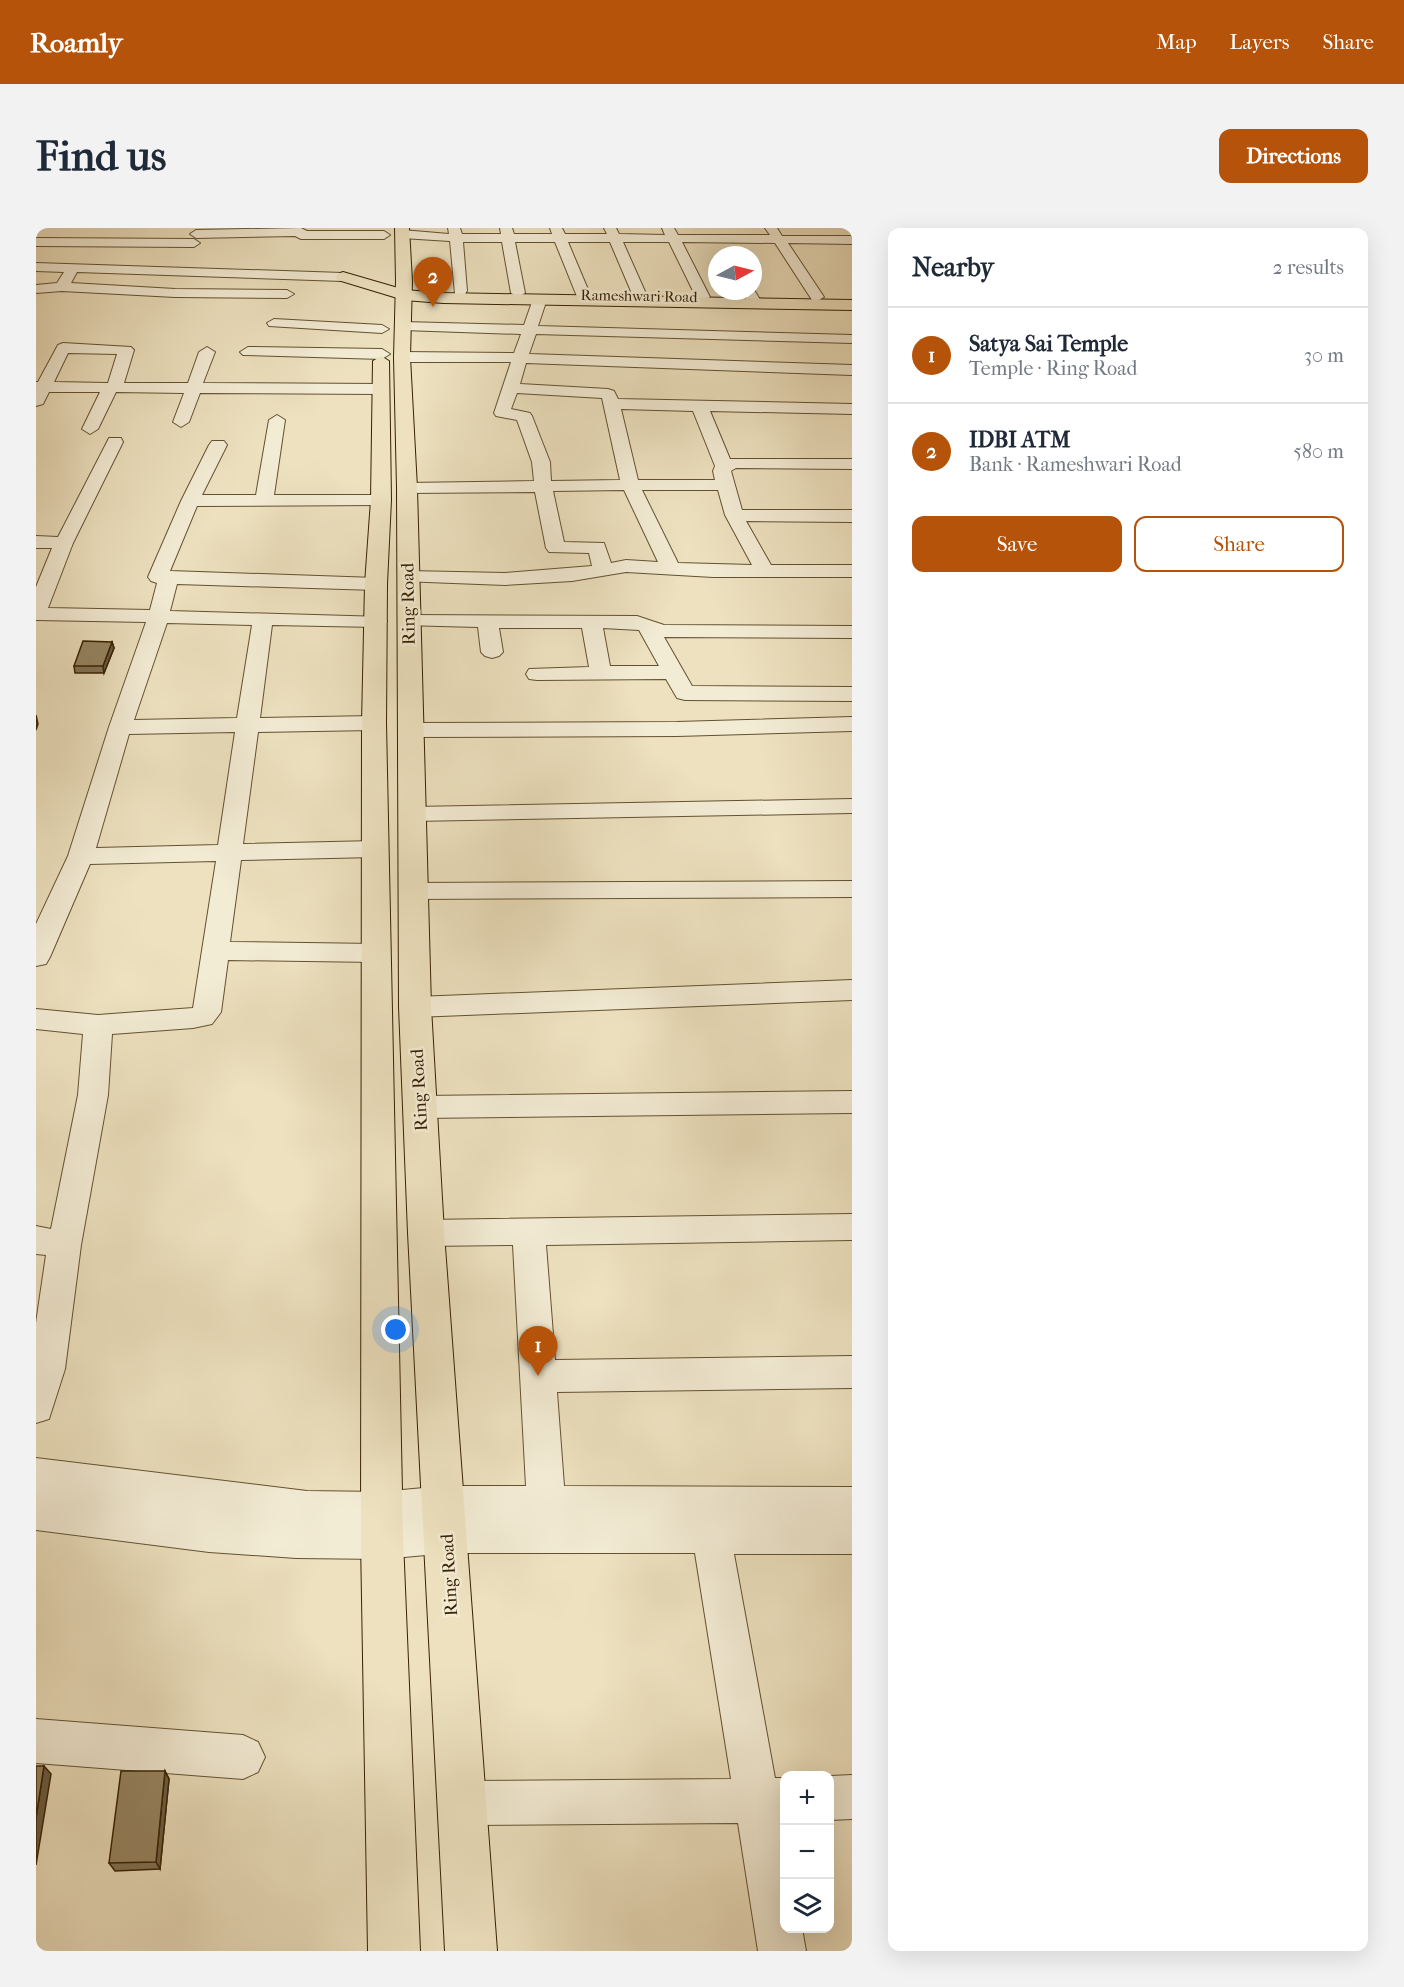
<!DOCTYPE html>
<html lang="en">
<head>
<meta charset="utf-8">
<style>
	body { margin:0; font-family:"IM FELL French Canon",serif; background:#f2f2f3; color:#1f2937 }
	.controls { position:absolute; right:18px; bottom:18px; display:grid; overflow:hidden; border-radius:12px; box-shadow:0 6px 24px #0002 }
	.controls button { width:54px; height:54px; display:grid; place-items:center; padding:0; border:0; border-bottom:2px solid #e0e1e3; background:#fff; color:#1f2937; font:30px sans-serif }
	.compass { position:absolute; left:672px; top:18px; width:54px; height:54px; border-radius:50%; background:#fff; box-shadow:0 6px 24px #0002; rotate:83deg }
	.you { position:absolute; left:360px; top:1102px; width:21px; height:21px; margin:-15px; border:4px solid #fff; border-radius:50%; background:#1a73e8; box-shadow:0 0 0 9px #1a73e833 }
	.badge { display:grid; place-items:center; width:39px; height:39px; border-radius:50%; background:#b45309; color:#fff; font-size:20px; font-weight:700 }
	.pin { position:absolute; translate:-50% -50px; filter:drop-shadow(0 2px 3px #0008) }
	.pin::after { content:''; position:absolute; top:32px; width:21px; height:18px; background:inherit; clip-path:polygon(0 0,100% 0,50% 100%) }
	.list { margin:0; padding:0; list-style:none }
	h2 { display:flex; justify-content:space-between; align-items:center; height:78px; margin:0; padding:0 24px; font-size:26px }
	h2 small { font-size:20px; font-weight:400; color:#747a83 }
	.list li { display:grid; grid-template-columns:39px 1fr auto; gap:18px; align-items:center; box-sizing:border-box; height:96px; padding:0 24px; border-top:2px solid #e0e1e3 }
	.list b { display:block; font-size:22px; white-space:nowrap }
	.list p { margin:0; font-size:20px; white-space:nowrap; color:#747a83 }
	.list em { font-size:20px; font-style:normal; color:#747a83 }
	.actions { display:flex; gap:12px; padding:18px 24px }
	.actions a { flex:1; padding:14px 0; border:2px solid #b45309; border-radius:12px; text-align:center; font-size:21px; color:#b45309 }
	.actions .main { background:#b45309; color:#fff }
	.icon { flex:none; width:33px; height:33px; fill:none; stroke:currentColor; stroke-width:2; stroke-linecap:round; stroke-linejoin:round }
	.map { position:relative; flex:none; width:816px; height:1723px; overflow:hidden; border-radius:12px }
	header { display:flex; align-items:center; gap:36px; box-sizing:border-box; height:84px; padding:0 30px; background:#b45309; color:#fff }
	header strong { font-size:28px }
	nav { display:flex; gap:33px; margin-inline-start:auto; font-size:21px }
	.intro { display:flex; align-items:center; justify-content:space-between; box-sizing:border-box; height:144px; padding:0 36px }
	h1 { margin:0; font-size:42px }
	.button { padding:15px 27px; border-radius:12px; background:#b45309; color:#fff; font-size:21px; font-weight:700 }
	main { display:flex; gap:36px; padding:0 36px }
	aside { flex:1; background:#fff; border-radius:12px; box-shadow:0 6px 24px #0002 }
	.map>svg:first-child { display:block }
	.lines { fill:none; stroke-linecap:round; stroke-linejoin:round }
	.minor-casing { stroke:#645130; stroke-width:2 }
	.major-casing { stroke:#372100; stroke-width:2 }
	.highway-casing { stroke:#372100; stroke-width:2 }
	.minor { fill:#f3ecd5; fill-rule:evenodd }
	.major { fill:#ede1bf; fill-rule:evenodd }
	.highway { fill:#ede1bf; fill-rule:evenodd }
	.wall { fill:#817255; stroke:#372100; stroke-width:1.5 }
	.shaded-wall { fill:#695d45; stroke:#372100; stroke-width:1.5 }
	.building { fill:#968563; stroke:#372100; stroke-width:1.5 }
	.labels { text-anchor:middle; stroke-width:5; stroke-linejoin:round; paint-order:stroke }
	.far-street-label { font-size:15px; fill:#372100; stroke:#f3ecd5 }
	.street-label { font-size:18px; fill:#372100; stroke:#f3ecd5 }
</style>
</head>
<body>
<header>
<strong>Roamly</strong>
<nav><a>Map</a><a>Layers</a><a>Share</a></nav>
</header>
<div class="intro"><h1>Find us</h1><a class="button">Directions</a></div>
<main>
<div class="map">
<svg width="816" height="1723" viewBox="0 0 816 1723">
	<rect width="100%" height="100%" fill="#ede1bf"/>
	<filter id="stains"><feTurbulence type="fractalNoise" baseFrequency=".00333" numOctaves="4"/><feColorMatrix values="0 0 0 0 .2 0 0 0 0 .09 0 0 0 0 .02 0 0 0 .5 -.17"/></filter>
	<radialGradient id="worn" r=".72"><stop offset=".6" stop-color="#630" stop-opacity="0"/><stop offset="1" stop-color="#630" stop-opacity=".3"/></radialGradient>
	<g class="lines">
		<g class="minor-casing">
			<g id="minor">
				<polygon points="265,0 271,3 348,3 354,7 348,11 265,11 259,8 160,10 154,6 160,2"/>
				<polygon points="412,0 424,0 426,6 465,6 464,0 476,0 478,6 516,6 514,0 526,0 529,6 571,6 568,0 580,0 583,6 629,7 626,0 638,0 642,7 734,7 729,0 741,0 746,8 816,8 816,16 752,15 788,69 781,73 776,72 739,15 646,14 674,69 667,73 660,69 633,14 587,14 611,68 604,72 597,68 574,14 532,14 556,71 549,75 542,71 519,14 479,14 489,65 482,69 475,65 466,14 427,14 431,63 429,66 419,66 414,13 366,10 360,6 366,2 413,6"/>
				<polygon points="0,10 158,11 164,15 158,19 0,18"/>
				<polygon points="0,35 307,45 314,49 307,53 41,44 35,55 139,61 251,62 258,66 251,70 139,69 26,63 0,65 0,57 21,55 28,44 0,43"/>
				<polygon points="717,60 726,75 719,79 714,78 706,63 717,63"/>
				<path d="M504 67 511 71 502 98 816 107V115L500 106 493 126 816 137V147L490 135 484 156 572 161 578 163 582 171 816 176V186L674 183 694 231H816V241L700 240 695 243 706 282H816V294L710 293 735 337H816V349H677L590 344 536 353 469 357 365 353 362 349 365 345 372 343 469 345 556 338 553 325 513 324 510 320 499 264 371 265 365 264 362 260 365 256 371 255 498 253 496 234 481 192 460 188 458 185 475 134H366L358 129 366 124 478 125 485 106 367 102 360 98 367 94 488 97 497 71ZM481 165 566 170 584 252 515 253 514 234 496 188 494 185 475 181ZM585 181 657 183 679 238 677 243 679 252H602ZM588 262 622 334 590 332 575 335 568 315 528 314 517 263ZM606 262H682L689 287 716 337 642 335Z"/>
				<polygon points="238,91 346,97 353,101 346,105 233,98 231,95"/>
				<path d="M27 115 95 119 98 122 88 155H152L163 124 171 119 179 124 167 155 345 156 353 161 345 166 164 165 153 194 145 199 137 194 148 165 80 164 62 201 54 206 46 201 64 164H13L7 176 0 178V154H2L22 117ZM32 125 81 126 72 155 18 154Z"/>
				<polygon points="212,119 346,121 354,126 346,131 207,127 204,124"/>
				<path d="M241 187 249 192 238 267H345L351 268 354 272 351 276 345 277 161 278 134 343 340 350 347 352 350 356 347 360 340 362 141 356 134 383 348 389 351 393 348 397 341 399 236 397 224 490 338 488 346 490 349 495 346 500 338 502 222 504 207 616 339 613 348 615 352 621 348 627 339 629 205 632 194 714 340 716 350 718 354 725 350 732 340 734 192 732 185 784 176 796 157 800 76 806 72 867 45 1017 29 1141 13 1191 0 1195V1095L10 1027 0 1026V998L15 1001 42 867 47 806 0 801V781L62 787 157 780 180 633 54 636 14 729 10 736 0 738V696L32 628 73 499 110 394 0 392V359L16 320H0V308L22 309 71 214 73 210H85L87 214 37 315 12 380 114 382 121 355 115 353 112 349 145 273 173 217 176 213H188L191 217 166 267H220L233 192ZM131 395 216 397 201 490 98 492ZM199 504 182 617 60 620 93 506Z"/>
				<path d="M373 387 601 388 628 397 816 398V410L628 409 656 458 816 459V473L649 472 641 470 630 451 501 452 493 451 490 446 493 441 553 439 546 400H463L467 424 463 428 456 430 449 428 445 424 442 399 366 397 363 393 366 389ZM567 400 603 402 623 438H574Z"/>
				<polygon points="816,489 816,503 641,508 374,509 366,507 363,502 366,497 374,495 641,494"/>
				<polygon points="816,571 816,585 377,593 368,591 365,586 368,581 377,579"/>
				<polygon points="816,653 816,669 376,671 367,669 363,663 367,657 376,655"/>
				<polygon points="816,752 816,772 379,789 369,786 365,779 369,772 379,769"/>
				<polygon points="816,863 816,885 385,890 374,887 370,879 374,871 385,868"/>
				<polygon points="816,986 816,1012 510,1017 519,1132 816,1128 816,1160 521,1164 528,1258 816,1259 816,1326 698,1326 739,1550 748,1550 748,1700 766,1700 770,1723 722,1723 702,1595 426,1597 410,1591 404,1575 410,1559 426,1553 695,1551 659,1325 411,1325 347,1331 260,1330 173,1324 0,1302 0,1230 271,1263 345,1264 409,1258 490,1258 477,1017 390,1018 378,1014 374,1005 378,996 390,992"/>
				<polygon points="0,1491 207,1507 222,1514 229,1529 222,1544 207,1551 0,1535"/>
				<polygon points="816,1547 816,1591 794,1592 794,1548"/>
			</g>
		</g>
		<g class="major-casing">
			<polygon id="major" points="307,44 369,62 407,65 816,72 816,82 407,75 368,72 302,52 299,49 302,46"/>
		</g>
		<g class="highway-casing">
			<g id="highway">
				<polygon points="359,0 373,0 376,53 374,129 381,260 395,779 408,1005 461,1723 409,1723 372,1005 363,779 361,260 358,129 360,53"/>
				<polygon points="345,128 353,133 355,272 351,356 350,495 367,1312 384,1723 332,1723 325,1312 326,495 329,356 335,272 337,133"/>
			</g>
		</g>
		<use href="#minor" class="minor"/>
		<use href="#major" class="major"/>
		<use href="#highway" class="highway"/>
	</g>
	<g class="wall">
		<polygon points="76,414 78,420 68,445 39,445 38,438"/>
		<polygon points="129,1543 133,1551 124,1641 79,1643 73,1635"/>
	</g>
	<g class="shaded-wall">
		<polygon points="76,414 78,420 68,445 67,438"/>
		<polygon points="0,487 2,496 0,502"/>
		<polygon points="8,1538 15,1546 0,1637 0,1590"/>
		<polygon points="129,1543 133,1551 124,1641 120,1634"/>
	</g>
	<g class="building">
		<polygon points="47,413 76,414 67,438 38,438"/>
		<polygon points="0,1538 8,1538 0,1590"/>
		<polygon points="85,1543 129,1543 120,1634 73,1635"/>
	</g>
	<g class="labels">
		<g class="far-street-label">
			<text transform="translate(603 68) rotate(1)" y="5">Rameshwari Road</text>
		</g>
		<g class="street-label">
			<text transform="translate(372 376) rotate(-91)" y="6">Ring Road</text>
			<text transform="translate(383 862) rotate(-93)" y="6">Ring Road</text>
			<text transform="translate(413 1347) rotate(-93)" y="6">Ring Road</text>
		</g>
	</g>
	<rect width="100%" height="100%" filter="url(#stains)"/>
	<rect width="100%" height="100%" fill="url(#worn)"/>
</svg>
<div class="controls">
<button>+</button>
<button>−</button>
<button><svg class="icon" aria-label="layers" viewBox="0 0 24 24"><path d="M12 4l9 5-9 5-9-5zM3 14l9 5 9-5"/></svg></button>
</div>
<svg class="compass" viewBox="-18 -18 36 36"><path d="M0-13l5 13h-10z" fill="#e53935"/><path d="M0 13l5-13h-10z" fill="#747a83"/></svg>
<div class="you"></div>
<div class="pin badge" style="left:502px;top:1148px">1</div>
<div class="pin badge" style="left:397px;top:79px">2</div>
</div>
<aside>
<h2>Nearby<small>2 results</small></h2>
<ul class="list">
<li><span class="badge">1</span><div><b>Satya Sai Temple</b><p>Temple · Ring Road</p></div><em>30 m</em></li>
<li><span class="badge">2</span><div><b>IDBI ATM</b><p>Bank · Rameshwari Road</p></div><em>580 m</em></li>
</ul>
<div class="actions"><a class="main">Save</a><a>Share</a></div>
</aside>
</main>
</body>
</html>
